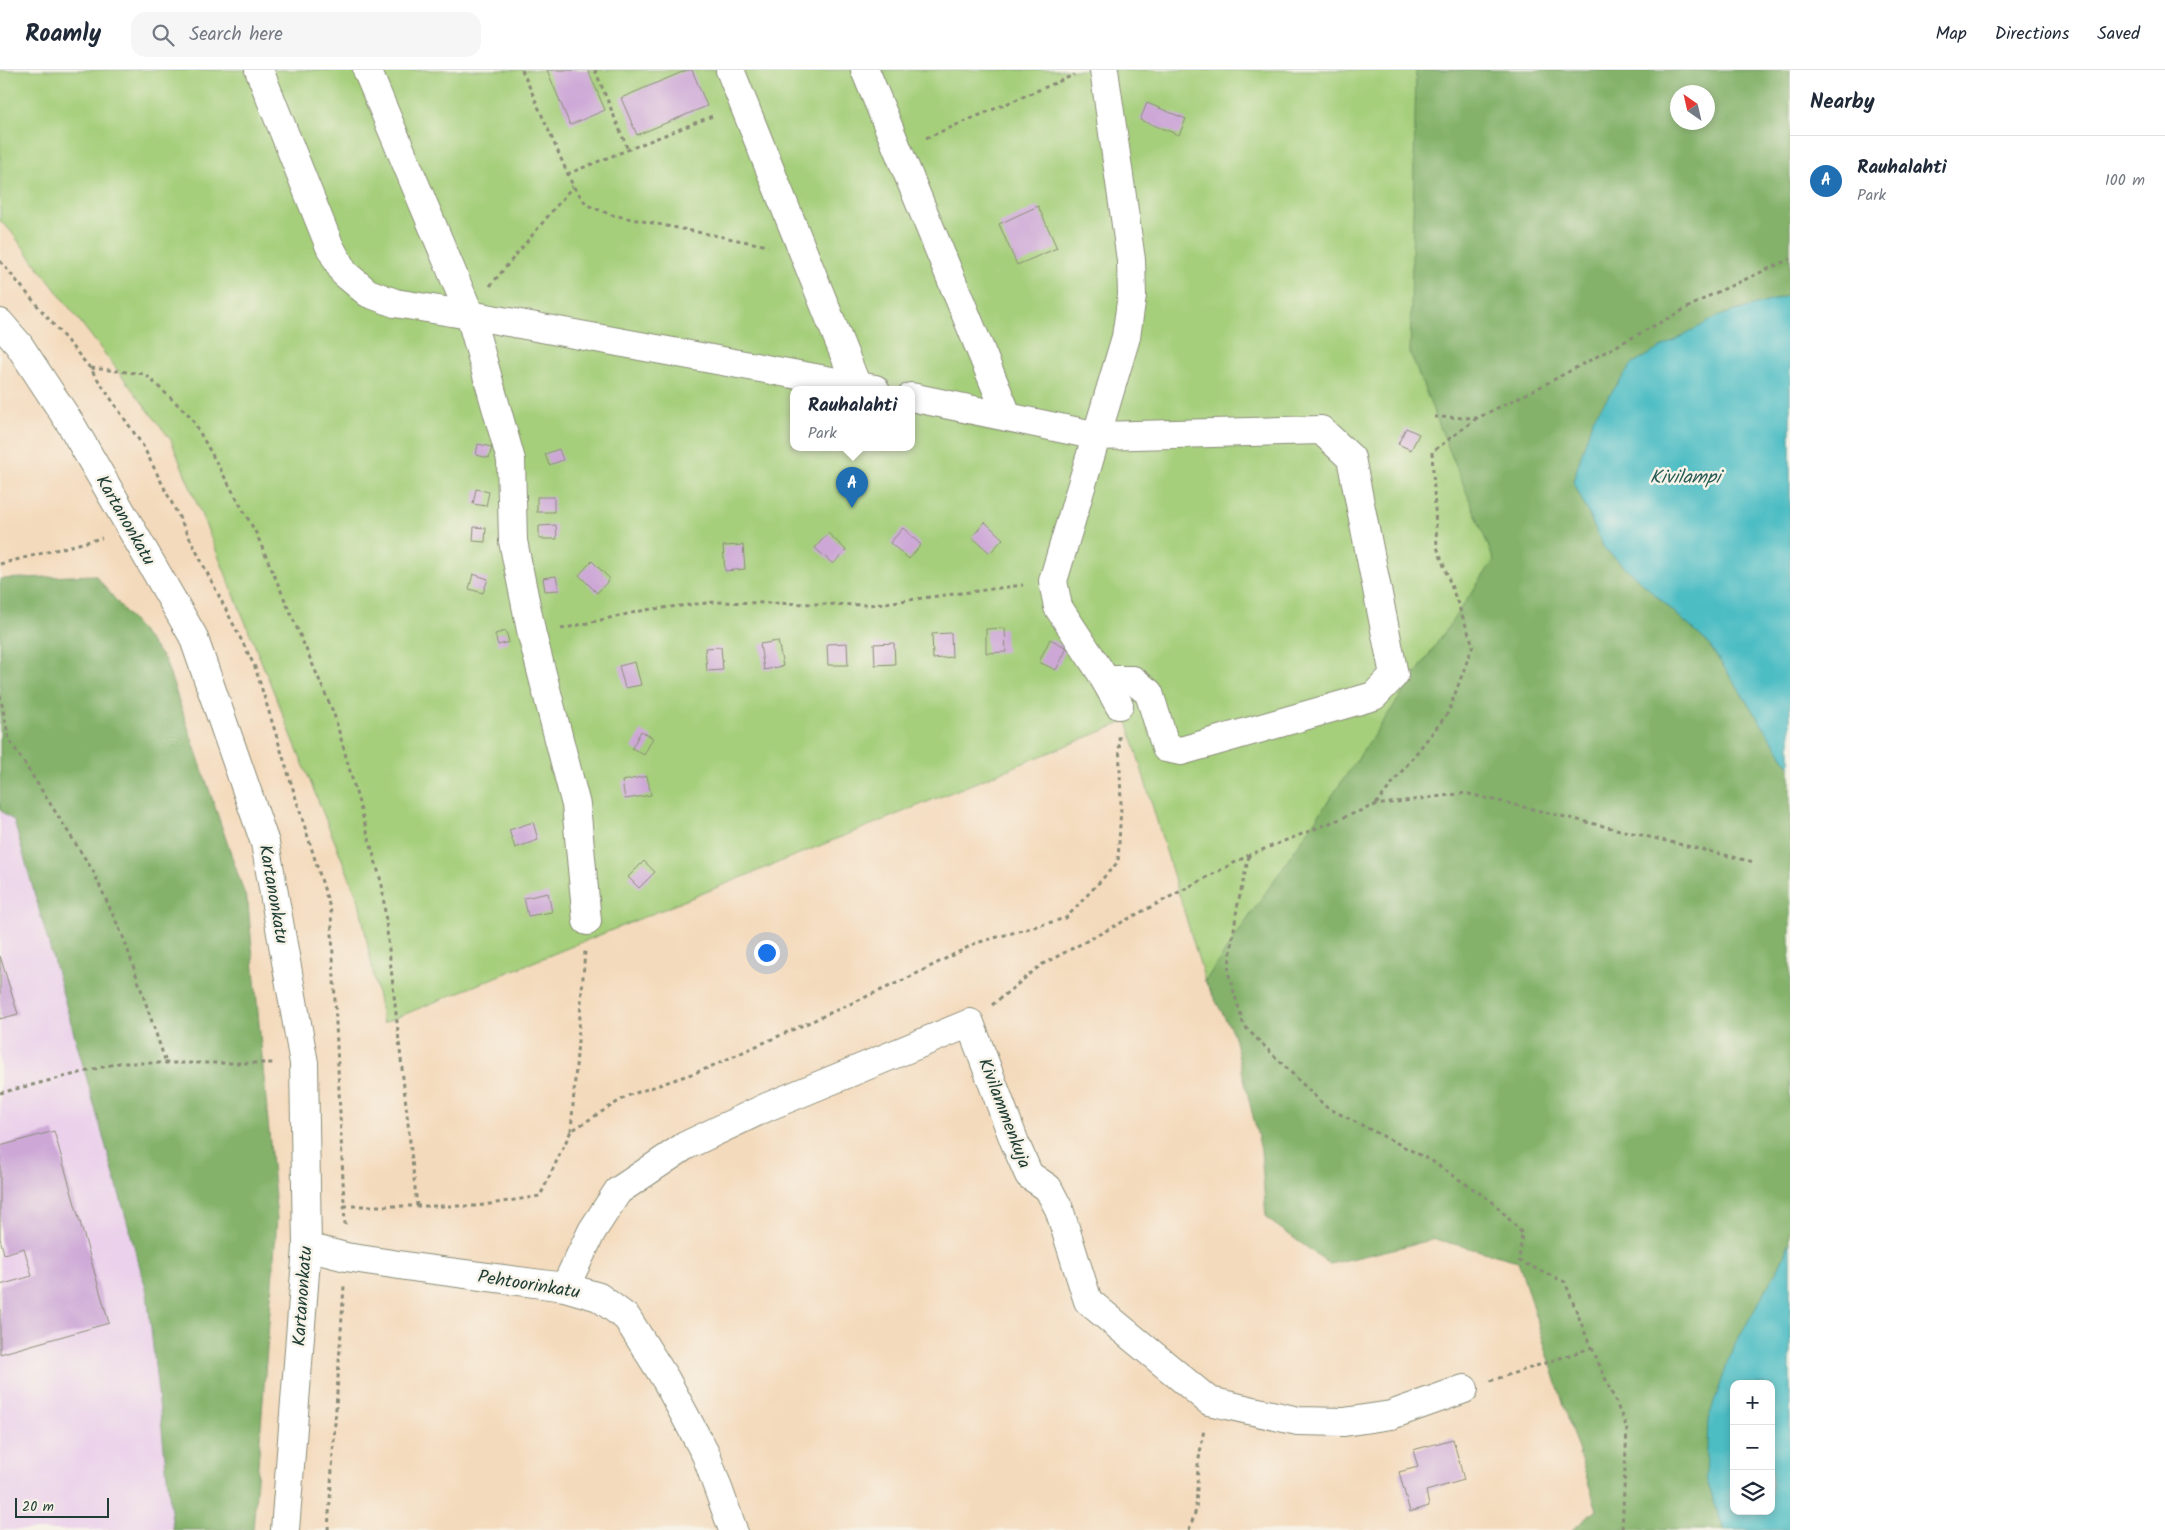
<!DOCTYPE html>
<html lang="en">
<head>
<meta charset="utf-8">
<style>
	body { margin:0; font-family:Kalam,sans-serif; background:#f6f6f7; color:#1f2937 }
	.controls { position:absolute; right:15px; bottom:15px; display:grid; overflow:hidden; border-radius:10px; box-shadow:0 2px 8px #0003 }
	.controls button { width:45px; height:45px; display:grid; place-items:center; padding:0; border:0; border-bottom:1px solid #e0e1e3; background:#fff; color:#1f2937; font:25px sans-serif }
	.compass { position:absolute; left:1670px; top:15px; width:45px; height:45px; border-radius:50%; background:#fff; box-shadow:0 2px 8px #0003; rotate:326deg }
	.scale { position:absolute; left:15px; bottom:12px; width:94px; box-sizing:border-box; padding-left:5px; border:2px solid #1f3d34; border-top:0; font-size:14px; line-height:18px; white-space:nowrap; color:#1f3d34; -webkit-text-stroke:4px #f7f3e8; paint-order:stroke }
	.you { position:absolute; left:766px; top:882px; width:18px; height:18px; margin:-12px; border:4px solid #fff; border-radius:50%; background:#1a73e8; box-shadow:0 0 0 8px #1a73e833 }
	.badge { display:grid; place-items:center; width:32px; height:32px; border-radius:50%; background:#1f6fb2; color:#fff; font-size:16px; font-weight:700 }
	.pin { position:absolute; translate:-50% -41px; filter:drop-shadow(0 1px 2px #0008) }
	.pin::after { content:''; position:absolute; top:26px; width:18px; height:15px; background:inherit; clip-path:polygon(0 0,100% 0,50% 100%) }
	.popup { position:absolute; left:790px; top:316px; width:125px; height:65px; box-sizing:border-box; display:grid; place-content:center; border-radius:10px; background:#fff; filter:drop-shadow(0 1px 4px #0005); font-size:16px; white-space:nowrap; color:#747a83 }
	.popup b { font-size:19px; color:#1f2937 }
	.popup::after { content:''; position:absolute; left:50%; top:100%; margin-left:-10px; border:10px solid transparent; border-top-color:#fff }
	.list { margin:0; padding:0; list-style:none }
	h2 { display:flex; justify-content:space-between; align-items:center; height:65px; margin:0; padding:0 20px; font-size:21px }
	h2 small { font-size:16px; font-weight:400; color:#747a83 }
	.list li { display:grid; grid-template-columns:32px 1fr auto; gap:15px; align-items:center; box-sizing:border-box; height:90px; padding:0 20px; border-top:1px solid #e0e1e3 }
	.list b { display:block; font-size:19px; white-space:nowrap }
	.list p { margin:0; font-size:16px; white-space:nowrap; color:#747a83 }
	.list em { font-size:16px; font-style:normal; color:#747a83 }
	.icon { flex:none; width:28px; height:28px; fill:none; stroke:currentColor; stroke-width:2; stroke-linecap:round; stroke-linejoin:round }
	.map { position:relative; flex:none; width:1790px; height:1460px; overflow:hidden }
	header { display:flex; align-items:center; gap:30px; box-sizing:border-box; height:70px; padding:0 25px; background:#fff; border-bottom:1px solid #e0e1e3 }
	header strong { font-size:24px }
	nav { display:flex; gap:28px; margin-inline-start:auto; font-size:18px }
	.search { width:350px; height:45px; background:#f6f6f7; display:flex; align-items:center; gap:12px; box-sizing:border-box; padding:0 18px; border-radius:15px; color:#747a83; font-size:19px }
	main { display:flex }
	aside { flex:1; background:#fff }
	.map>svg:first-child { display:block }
	.built { fill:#ebd1eb }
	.green { fill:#a6cf7b; stroke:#628658; fill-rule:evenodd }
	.forest { fill:#84b26b; stroke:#527850; fill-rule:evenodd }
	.water { fill:#4ebdc4; stroke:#367d7c; fill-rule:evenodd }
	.building { fill:#cda8d7 }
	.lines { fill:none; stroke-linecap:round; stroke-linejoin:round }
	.minor-casing { stroke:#8a8c78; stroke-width:30 }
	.path { stroke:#8a8c78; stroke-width:3; stroke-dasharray:4 4; stroke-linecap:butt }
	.minor { stroke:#fff; stroke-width:28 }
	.labels { text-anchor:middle; stroke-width:5; stroke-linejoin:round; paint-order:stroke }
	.street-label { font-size:18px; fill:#1f3d34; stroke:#f7f3e8 }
	.water-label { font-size:19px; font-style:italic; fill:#2b5d58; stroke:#f7f3e8 }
</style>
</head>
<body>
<header>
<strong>Roamly</strong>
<div class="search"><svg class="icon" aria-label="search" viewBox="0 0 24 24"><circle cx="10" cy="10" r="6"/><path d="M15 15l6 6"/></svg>Search here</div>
<nav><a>Map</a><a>Directions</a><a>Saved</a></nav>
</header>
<main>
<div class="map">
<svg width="1790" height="1460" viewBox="0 0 1790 1460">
	<rect width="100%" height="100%" fill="#f7f3e8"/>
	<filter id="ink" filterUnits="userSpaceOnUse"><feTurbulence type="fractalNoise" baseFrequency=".02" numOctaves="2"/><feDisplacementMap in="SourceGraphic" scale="10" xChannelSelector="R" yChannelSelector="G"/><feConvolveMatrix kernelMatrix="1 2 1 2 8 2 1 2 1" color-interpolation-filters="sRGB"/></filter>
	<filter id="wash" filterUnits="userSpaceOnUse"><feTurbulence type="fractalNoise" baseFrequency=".0096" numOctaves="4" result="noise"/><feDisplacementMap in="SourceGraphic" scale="20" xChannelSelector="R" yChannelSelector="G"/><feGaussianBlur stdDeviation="1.12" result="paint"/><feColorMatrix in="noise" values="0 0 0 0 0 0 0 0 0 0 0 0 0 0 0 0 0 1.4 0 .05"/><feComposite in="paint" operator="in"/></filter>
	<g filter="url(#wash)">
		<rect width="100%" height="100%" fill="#f4dabc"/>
		<polygon class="built" points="0,740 14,751 147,1222 173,1460 0,1460"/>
		<path class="green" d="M0 0H1490L1507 507 1205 911 1127 651 383 953 359 831 171 370 9 159 0 151ZM793 319H911V377H793Z"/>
		<g class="forest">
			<path d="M1416 0H1790V225L1719 246 1604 478 1708 573 1790 697V1172L1779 1197 1733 1278 1706 1408 1724 1460H1572L1597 1440 1518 1191 1435 1169 1330 1194 1266 1148 1261 1080 1233 963 1205 911 1494 490 1410 283ZM1678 22H1708V52H1678Z"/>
			<polygon points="95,505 165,590 248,834 277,1149 253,1460 173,1460 147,1222 14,751 0,740 0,509"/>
		</g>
		<g class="water">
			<polygon points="1790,225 1790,697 1708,573 1604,478 1573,411 1593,348 1633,293 1719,246"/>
			<path d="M1790 1172V1460H1724L1706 1408 1708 1350 1733 1278 1779 1197ZM1734 1314H1771V1441H1734Z"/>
		</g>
		<g id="blocks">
			<g class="building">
				<polygon points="547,0 588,0 605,40 570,55"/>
				<polygon points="687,0 692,0 707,36 637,65 621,28"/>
				<polygon points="1147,33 1186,49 1179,65 1140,50"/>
				<polygon points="1038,136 1057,178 1017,195 999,154"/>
				<polygon points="1406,358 1419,364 1411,380 1398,374"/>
				<polygon points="478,374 492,377 489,388 476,385"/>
				<polygon points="559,379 563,390 549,395 545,384"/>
				<polygon points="476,419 489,422 486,436 473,434"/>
				<rect x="537" y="427" width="17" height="15"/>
				<polygon points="985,452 1003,469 990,483 972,467"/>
				<polygon points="556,455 557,469 539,469 539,456"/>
				<polygon points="474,457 486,458 485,472 473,471"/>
				<polygon points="903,458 921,475 909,489 890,473"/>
				<polygon points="828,463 846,480 833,494 815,478"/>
				<polygon points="743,475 745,499 725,501 723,476"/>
				<polygon points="592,491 610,509 597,523 579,505"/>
				<polygon points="473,504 488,509 483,523 469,519"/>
				<polygon points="556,506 559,520 545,521 543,508"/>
				<polygon points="1005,558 1006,582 986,583 986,559"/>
				<polygon points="506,561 509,572 498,575 495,564"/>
				<polygon points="951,563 952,587 933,589 932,564"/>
				<polygon points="1050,569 1067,578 1056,600 1039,592"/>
				<polygon points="778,571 783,596 764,600 760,574"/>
				<polygon points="847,573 848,595 828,595 827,574"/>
				<polygon points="894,573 895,594 875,595 874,574"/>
				<polygon points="721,577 723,600 707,601 705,578"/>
				<polygon points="635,592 641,615 625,618 619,596"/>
				<polygon points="641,661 653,668 644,685 632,678"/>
				<polygon points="647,706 651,725 625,729 622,711"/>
				<polygon points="533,752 538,770 515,778 509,760"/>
				<polygon points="644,791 655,802 639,818 628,807"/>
				<polygon points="548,823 552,842 528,846 524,828"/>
				<polygon points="0,886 18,944 0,949"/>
				<polygon points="54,1061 109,1253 0,1284 0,1215 32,1206 24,1178 4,1184 0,1168 0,1076"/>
				<polygon points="1453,1369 1464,1410 1426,1421 1429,1436 1410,1442 1399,1402 1418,1397 1413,1380"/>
			</g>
		</g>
	</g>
	<g filter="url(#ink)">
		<use href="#blocks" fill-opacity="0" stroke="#8a8c78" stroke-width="1"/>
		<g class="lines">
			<g class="minor-casing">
				<g id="minor">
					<polyline points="259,0 330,177 344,203 368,223 395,233 470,245 875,319"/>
					<polyline points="367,0 470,245 511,390 513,471 532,565 576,735 587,851"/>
					<polyline points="730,0 857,316"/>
					<polyline points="865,0 1008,347"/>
					<polyline points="1104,0 1131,190 1132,225 1126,267 1053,511 1058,537 1100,601 1119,635"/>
					<polyline points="0,253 19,275 72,356 193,566 265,773 304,993 307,1177 285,1460"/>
					<polyline points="911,327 1098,366 1321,360 1351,388 1394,605 1374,626 1181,681 1166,678 1149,623 1133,610 1105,610"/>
					<polyline points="307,1177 346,1187 419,1198 565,1217 599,1227 627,1248 666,1310 706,1385 733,1460"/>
					<polyline points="565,1217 592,1161 618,1121 685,1076 767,1037 970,953 1015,1073 1029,1105 1048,1118 1059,1139 1088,1231 1209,1331 1298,1351 1344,1352 1391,1345 1464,1319"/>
				</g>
			</g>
			<g class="path">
				<polyline points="522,0 573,116 587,135 612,145 768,176"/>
				<polyline points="595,0 628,80"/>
				<polyline points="926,68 1074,5"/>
				<polyline points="567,104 715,45"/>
				<polyline points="0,191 90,298 143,376 255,597 331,841 345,1155"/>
				<polyline points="490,216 573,116"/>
				<polyline points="91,298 145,304 191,347 256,463 334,644 382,815 417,1136"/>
				<polyline points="1434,347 1477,348 1542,316 1713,224 1790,189"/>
				<polyline points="0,494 102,468"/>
				<polyline points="561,559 645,540 715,532 869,535 1023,515"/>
				<polyline points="0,625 9,669 93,801 124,869 166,993"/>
				<polyline points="1376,734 1448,643 1473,575 1437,477 1432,382 1477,348"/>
				<polyline points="1249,786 1237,838 1228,902 1244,956 1326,1037 1432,1091 1494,1133 1522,1163 1519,1191 1565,1212 1591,1278 1490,1311"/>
				<polyline points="992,935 1041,895 1249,785 1375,735 1465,723 1754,792"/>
				<polyline points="0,1023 119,993 273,993"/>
				<polyline points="571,1061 585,881"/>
				<polyline points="344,1136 477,1136 540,1126 571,1061 627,1026 703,1000 908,908 976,873 1066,848 1118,792 1121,736 1119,664"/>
				<polyline points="1592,1278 1627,1358 1622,1460"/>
				<polyline points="328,1460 344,1216"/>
				<polyline points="1189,1460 1196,1440 1198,1395 1204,1359"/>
			</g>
			<use href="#minor" class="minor"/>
		</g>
	</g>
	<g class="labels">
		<g class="street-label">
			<text transform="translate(126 450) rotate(60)" y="6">Kartanonkatu</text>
			<text transform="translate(274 824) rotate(80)" y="6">Kartanonkatu</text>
			<text transform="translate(1005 1043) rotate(69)" y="6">Kivilammenkuja</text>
			<text transform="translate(529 1214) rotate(9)" y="6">Pehtoorinkatu</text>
			<text transform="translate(302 1226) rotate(-86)" y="6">Kartanonkatu</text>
		</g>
		<g class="water-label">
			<text x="1685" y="413">Kivilampi</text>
		</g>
	</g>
</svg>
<div class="controls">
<button>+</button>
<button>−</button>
<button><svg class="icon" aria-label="layers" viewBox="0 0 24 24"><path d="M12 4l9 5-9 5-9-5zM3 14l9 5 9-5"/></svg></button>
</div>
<svg class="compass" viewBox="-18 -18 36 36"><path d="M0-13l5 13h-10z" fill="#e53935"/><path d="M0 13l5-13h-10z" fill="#747a83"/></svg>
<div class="scale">20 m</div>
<div class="you"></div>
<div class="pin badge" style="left:852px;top:438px">A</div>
<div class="popup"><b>Rauhalahti</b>Park</div>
</div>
<aside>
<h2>Nearby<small></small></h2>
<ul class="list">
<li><span class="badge">A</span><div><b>Rauhalahti</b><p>Park</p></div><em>100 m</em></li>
</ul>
</aside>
</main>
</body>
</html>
